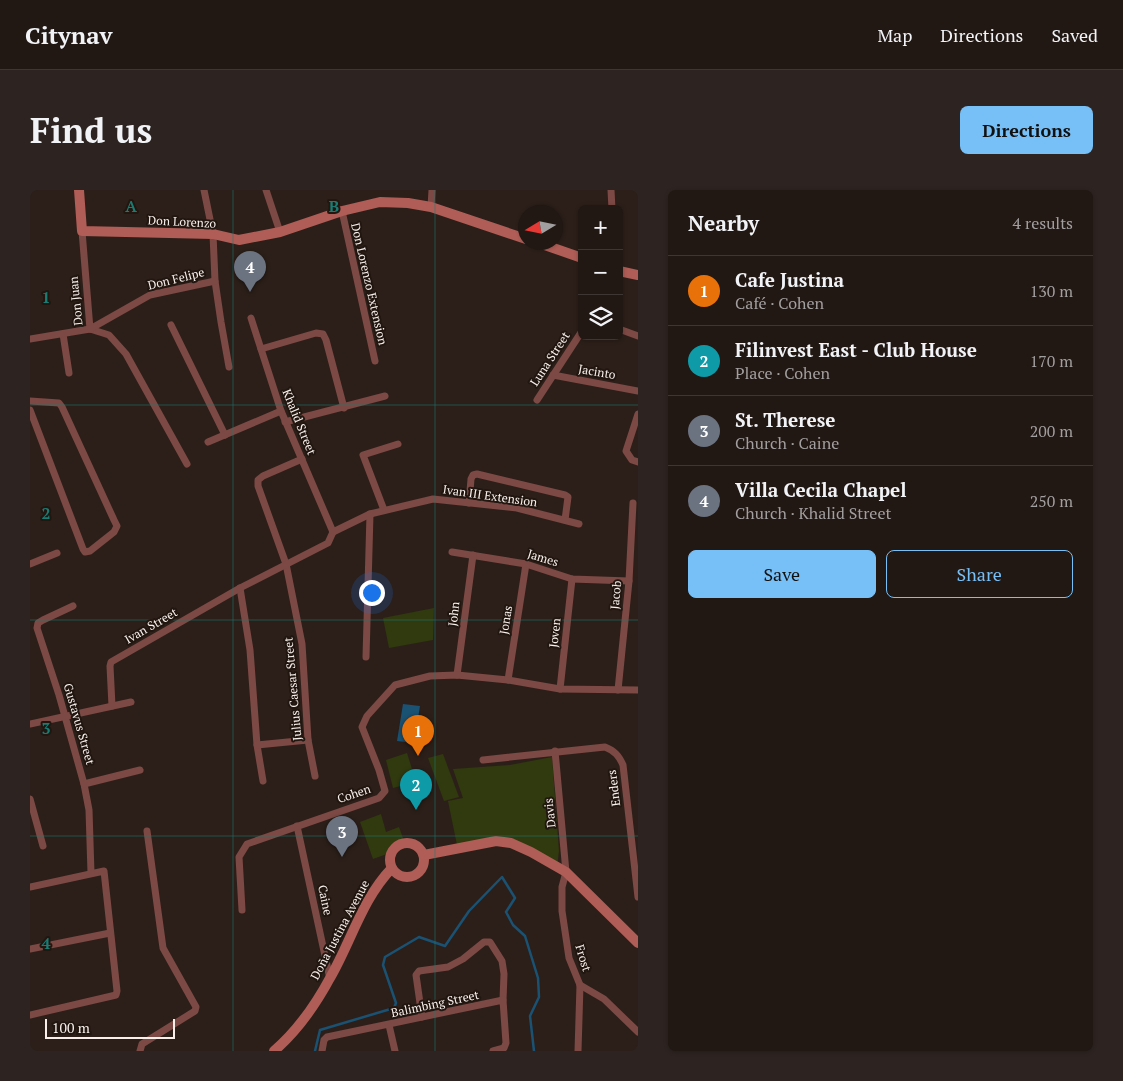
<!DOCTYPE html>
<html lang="en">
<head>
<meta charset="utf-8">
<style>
	body { margin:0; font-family:"PT Serif",serif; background:#2d2421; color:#f1f3f6 }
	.controls { position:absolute; right:15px; top:15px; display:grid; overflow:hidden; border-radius:8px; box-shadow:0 1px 4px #0004 }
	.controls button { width:45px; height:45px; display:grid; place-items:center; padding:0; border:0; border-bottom:1px solid #3e3633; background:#211713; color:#f1f3f6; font:25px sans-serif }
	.compass { position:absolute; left:488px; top:15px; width:45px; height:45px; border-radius:50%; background:#211713; box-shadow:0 1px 4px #0004; rotate:260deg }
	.scale { position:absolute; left:15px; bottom:12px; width:130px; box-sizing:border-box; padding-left:5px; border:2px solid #f9f0ec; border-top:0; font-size:14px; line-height:18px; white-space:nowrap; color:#f9f0ec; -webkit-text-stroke:4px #221610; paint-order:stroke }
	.you { position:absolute; left:341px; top:402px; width:18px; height:18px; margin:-12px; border:4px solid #fff; border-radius:50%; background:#1a73e8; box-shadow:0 0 0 8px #1a73e833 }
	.badge { display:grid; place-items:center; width:32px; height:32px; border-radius:50%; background:#77bff7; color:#fff; font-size:16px; font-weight:700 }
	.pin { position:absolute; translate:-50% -41px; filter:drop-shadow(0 1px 2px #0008) }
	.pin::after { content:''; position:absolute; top:26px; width:18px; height:15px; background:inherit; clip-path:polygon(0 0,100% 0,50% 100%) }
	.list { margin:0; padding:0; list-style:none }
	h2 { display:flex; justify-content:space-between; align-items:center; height:65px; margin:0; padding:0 20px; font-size:21px }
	h2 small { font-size:16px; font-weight:400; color:#a29fa0 }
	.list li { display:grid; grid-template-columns:32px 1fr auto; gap:15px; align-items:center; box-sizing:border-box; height:70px; padding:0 20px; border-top:1px solid #3e3633 }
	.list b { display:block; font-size:19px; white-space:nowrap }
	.list p { margin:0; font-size:16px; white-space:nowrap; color:#a29fa0 }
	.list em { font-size:16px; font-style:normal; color:#a29fa0 }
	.actions { display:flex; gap:10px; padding:15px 20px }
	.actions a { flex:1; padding:11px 0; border:1px solid #77bff7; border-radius:8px; text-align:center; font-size:18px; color:#77bff7 }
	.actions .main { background:#77bff7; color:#111 }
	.icon { flex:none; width:28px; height:28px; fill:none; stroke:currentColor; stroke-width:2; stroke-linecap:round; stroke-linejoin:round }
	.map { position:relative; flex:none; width:608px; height:861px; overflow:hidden; border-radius:8px }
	header { display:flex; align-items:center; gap:30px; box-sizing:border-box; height:70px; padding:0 25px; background:#211713; border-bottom:1px solid #3e3633 }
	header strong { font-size:24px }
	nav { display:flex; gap:28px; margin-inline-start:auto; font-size:18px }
	.intro { display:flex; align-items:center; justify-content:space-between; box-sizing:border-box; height:120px; padding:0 30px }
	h1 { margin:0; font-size:35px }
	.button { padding:12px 22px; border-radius:8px; background:#77bff7; color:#111; font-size:18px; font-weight:700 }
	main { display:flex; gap:30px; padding:0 30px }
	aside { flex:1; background:#211713; border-radius:8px; box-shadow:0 1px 4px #0004 }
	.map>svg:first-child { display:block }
	.green { fill:#303a0e }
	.water { fill:#1a5273 }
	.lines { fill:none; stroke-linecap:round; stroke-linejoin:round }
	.stream { stroke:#1a5273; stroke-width:2.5 }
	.street { stroke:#7d4944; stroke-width:7 }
	.secondary { stroke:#af5d56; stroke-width:10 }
	.grid { fill:none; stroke:#1b7c74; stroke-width:1; stroke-opacity:0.55 }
	.labels { text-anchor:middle; stroke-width:4; stroke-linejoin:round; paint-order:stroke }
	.street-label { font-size:12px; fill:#f9f0ec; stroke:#221610 }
	.grid-label { font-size:16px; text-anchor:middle; font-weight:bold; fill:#1b7c74; stroke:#221610; stroke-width:4; stroke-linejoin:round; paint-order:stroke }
</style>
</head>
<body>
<header>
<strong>Citynav</strong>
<nav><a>Map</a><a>Directions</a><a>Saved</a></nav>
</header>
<div class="intro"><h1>Find us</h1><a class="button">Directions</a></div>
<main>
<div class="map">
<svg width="608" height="861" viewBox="0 0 608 861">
	<rect width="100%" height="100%" fill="#2c1f19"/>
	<g class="green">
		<polygon points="404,418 403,450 359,458 353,428"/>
		<polygon points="377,563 386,592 363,598 356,570"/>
		<polygon points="413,564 429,607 414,611 398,568"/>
		<polygon points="522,567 529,661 527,677 483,649 427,655 418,611 433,608 423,579 480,575"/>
		<polygon points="351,624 356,642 369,637 373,648 357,664 343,669 330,632"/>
	</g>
	<polygon class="water" points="373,514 390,516 384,553 367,551"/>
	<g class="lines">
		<polyline class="stream" points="285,861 290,840 364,818 366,813 353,775 355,767 389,747 415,756 439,721 472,687 485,708 476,722 483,735 495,746 508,788 509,807 500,826 504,861"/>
		<g class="street">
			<polyline points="174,0 183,44 185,91 191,132 199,177"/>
			<polyline points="236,0 250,42"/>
			<polyline points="581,0 582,19"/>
			<polyline points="401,17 402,0"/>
			<polyline points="312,21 345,171"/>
			<polyline points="52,41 60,139"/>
			<polyline points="221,128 251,221 303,342"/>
			<polyline points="141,135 195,245"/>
			<polyline points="60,139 79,145 96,164 157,274"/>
			<polyline points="589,139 608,146"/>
			<polyline points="33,144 39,183"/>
			<polyline points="0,149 60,139 120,105 185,91"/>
			<polyline points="231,159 286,143 293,144 296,150 314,218"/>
			<polyline points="523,185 608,201"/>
			<polyline points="507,210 552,141"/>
			<polyline points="0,211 29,213 32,217 84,330 87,336 84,342 60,361 55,362 53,359 0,220"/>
			<polyline points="608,224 596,261 602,270 608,272"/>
			<polyline points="255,232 355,206"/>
			<polyline points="178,252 251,221"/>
			<polyline points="272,269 233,286 228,290 228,296 256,374 272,454 278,550 285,586"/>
			<polyline points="439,313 441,289 443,285 447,284 535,305 538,307 535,330"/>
			<polyline points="354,320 333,265 368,254"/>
			<polyline points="422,362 496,374 542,389 599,391"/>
			<polyline points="0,374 27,363"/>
			<polyline points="210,398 220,460 227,555 233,591"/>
			<polyline points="43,416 13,430 8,433 7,438 29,505 54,594 59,620 61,683"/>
			<polyline points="336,467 340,324"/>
			<polyline points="427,485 443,365"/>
			<polyline points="478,490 496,374"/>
			<polyline points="530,499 542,389"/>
			<polyline points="588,500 599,391 603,313"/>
			<polyline points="82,516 80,476 81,472 210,398 298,353 303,342 340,324 403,309 487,318 549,334"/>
			<polyline points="0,534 101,512"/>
			<polyline points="227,555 278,550"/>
			<polyline points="525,561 536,682 532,697 532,721 539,768 550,795 548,861"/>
			<path d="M453 570 575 557C585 561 589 566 593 575L608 707"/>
			<polyline points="54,594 110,580"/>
			<polyline points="0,609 13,656"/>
			<polyline points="267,636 300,789"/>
			<polyline points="0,697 74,681 87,801 86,805 0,825"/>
			<polyline points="212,720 209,667 217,654 349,608 355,601 349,580 332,537 337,526 365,495 400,486 427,485 478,490 530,499 608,500"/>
			<polyline points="0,759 80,743"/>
			<polyline points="550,795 574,809 608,842"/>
			<polyline points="392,827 386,785 389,781 418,777 433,769 454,752 460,752 472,771 474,784 473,810"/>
			<polyline points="359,835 365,861"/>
			<polyline points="110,861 112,854 165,821 166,817 133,758 117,641"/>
			<polyline points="292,861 294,850 297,847 473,810 476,853 474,858 463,861"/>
		</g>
		<g class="secondary">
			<polyline points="49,0 52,41 183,44 209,50 250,42 312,21 350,12 378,13 401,17 496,49"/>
			<polyline points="506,52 552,68"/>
			<polyline points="589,81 608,85"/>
			<circle cx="377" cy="670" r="17"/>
			<polyline points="394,665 466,651 481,653 501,662 536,682 608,753"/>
			<path d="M244 861C266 842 286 814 300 788 321 752 332 709 362 678"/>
		</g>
	</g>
	<path class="grid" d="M203 0V861M405 0V861M0 215H608M0 430H608M0 646H608"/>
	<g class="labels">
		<g class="street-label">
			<text transform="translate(152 32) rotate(3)" y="4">Don Lorenzo</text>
			<text transform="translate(146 89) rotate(-14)" y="4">Don Felipe</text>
			<text transform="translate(339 94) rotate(77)" y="4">Don Lorenzo Extension</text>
			<text transform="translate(46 111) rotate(-96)" y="4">Don Juan</text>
			<text transform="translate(520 169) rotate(-57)" y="4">Luna Street</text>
			<text transform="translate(567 182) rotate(10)" y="4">Jacinto</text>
			<text transform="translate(269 232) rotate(68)" y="4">Khalid Street</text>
			<text transform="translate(460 306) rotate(8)" y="4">Ivan III Extension</text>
			<text transform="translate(513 368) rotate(17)" y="4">James</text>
			<text transform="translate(586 405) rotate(-85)" y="4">Jacob</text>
			<text transform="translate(424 424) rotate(-83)" y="4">John</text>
			<text transform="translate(476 430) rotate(-81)" y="4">Jonas</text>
			<text transform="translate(121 436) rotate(-30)" y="4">Ivan Street</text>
			<text transform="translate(525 443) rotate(-84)" y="4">Joven</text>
			<text transform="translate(263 499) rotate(-95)" y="4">Julius Caesar Street</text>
			<text transform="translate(49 534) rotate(74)" y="4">Gustavus Street</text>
			<text transform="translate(584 598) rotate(-97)" y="4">Enders</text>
			<text transform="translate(324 604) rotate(-19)" y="4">Cohen</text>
			<text transform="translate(520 623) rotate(-96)" y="4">Davis</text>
			<text transform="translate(295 710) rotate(78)" y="4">Caine</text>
			<text transform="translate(310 740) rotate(-62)" y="4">Doña Justina Avenue</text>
			<text transform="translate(553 768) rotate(73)" y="4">Frost</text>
			<text transform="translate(405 814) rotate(-12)" y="4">Balimbing Street</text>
		</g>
	</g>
	<g class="grid-label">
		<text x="101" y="22">A</text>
		<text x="304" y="22">B</text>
		<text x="16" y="113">1</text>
		<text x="16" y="329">2</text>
		<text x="16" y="544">3</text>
		<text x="16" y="759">4</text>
	</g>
</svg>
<div class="controls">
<button>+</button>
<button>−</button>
<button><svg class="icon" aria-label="layers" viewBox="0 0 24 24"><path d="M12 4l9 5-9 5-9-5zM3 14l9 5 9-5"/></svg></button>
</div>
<svg class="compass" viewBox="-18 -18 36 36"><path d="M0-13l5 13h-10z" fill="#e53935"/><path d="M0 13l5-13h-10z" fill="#a29fa0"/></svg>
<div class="scale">100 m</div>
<div class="you"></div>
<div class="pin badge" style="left:388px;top:566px;background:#e8710a">1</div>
<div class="pin badge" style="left:386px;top:620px;background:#0f9aa8">2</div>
<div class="pin badge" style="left:312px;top:667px;background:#6b7280">3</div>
<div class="pin badge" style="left:220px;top:102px;background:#6b7280">4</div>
</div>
<aside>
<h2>Nearby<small>4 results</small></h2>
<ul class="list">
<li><span class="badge" style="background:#e8710a">1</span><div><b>Cafe Justina</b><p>Café · Cohen</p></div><em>130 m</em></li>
<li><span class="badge" style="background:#0f9aa8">2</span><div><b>Filinvest East - Club House</b><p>Place · Cohen</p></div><em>170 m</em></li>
<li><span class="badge" style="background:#6b7280">3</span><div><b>St. Therese</b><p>Church · Caine</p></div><em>200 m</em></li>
<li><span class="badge" style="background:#6b7280">4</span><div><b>Villa Cecila Chapel</b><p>Church · Khalid Street</p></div><em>250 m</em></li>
</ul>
<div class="actions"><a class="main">Save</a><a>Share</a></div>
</aside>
</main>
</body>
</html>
